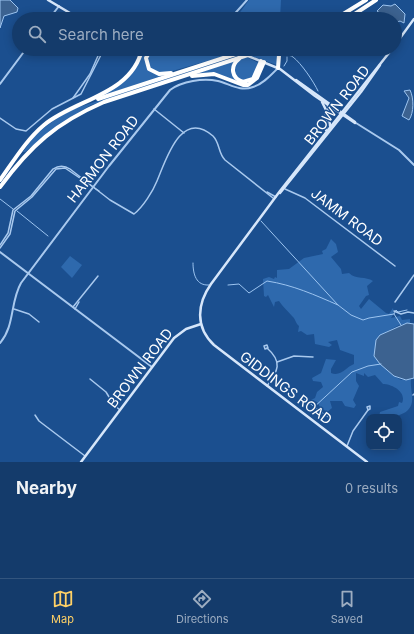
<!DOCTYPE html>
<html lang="en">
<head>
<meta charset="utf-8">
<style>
	body { margin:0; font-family:Inter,sans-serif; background:#214673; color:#f1f3f6 }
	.controls { position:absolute; right:12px; bottom:12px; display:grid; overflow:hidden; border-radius:8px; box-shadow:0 2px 10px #0003 }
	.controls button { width:36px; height:36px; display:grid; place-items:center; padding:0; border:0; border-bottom:1px solid #33557e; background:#143b6b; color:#f1f3f6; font:20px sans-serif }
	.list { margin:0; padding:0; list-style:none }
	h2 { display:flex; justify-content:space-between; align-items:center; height:52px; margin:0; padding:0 16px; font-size:17px }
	h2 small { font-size:13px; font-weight:400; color:#9dadc1 }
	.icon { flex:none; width:22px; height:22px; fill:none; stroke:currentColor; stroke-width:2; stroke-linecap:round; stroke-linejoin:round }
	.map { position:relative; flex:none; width:414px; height:462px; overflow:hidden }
	.search { position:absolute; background:#143b6b; box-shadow:0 2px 10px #0003; left:12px; right:12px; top:12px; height:44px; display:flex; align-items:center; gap:10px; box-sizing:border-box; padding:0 14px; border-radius:22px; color:#9dadc1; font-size:15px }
	.sheet { height:116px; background:#143b6b }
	nav { display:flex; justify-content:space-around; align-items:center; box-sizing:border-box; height:56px; border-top:1px solid #33557e; background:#143b6b; font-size:11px; color:#9dadc1 }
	nav a { display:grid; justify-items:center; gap:2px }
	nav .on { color:#ffd166 }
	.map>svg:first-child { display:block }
	.green { fill:#2e69ad }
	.water { fill:#3c6290; stroke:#9cc4f0 }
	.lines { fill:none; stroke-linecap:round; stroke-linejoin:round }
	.stream { stroke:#9cc4f0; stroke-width:1 }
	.minor { stroke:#a9c9ee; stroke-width:1.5 }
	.tertiary { stroke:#a9c9ee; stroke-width:2 }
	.secondary { stroke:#d6e6fa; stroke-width:2.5 }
	.motorway { stroke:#fff; stroke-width:4 }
	.labels { text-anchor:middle; stroke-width:3; stroke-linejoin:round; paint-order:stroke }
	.street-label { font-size:14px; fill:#fff; stroke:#1b4f8f }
</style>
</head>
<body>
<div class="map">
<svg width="414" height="462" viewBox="0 0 414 462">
	<rect width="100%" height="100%" fill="#1b4f8f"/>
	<g class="green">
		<polygon points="249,0 281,0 280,19 242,19 238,15"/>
		<polygon points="143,49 151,49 147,55 149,69 167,74 99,97 129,75"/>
		<polygon points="153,49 224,49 235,53 162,74 149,67 148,57"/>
		<polygon points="272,49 281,49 277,65 251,56"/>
		<path d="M237 56H238L91 105 59 124 25 152H23C36 131 54 119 76 108Z"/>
		<polygon points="246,57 259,63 254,77 243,81 235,76 234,66 241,59"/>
		<polygon points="236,60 234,63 236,79 250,82 249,83 243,84 226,77 196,74"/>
		<path d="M331 239 336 244 338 252 331 257 341 269 342 274 349 273C356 280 366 276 373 281L367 286 369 295 366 296 359 306 361 309 369 299 386 313 389 314 393 308 394 313 391 318 400 316 402 320 410 319V323L399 325 379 336 375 349V358L394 376 401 380 411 379C410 387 413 395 412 402 409 417 391 417 379 417L380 412 398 406 399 402 402 403C407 392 392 384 383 384L375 375 368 377 364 373V376L356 373V381L359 386 353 400 356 405 354 408 345 406 342 401H330L332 408 327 412 320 407 317 402 311 400 315 398 317 392 323 387 321 382 313 381 312 378 321 373 326 359 336 360 331 369V373C341 377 346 367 354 364V355L340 350 337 340 328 342 332 345 329 347 315 344 314 334 307 335 301 331 298 332 299 326C295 323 296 319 292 316 288 311 283 307 279 301L275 302 274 307 268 295 266 297 264 296 263 279 269 277 274 279 275 277 277 278V270L289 269 304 258 323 254 322 251 326 249Z"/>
		<polygon points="70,256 82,265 72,278 61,267"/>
	</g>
	<g class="water">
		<polygon points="0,0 10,0 18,8 17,12 4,16 0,28"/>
		<polygon points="395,4 405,14 404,23 400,21 395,23 395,19 388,19 377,11 383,5 391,6"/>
		<path d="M410 90C414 98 414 113 409 120L402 116 409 98 404 91Z"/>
		<polygon points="407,323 414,324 414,378 406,380 394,376 380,364 374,356 376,340 380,335"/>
	</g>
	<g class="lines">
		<g class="stream">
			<path d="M282 52C286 57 289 54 293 57 301 63 314 82 318 91"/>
			<polyline points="284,66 287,61 287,57"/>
			<polyline points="0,199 13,209"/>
			<polyline points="17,211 48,236"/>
			<polyline points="261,221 338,305 351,315 363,320 369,318 394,314 396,310 398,312 407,310"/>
			<path d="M193 263C193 274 196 286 209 285"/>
			<path d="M228 285 239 284 249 293 267 281C293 285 315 295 338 305"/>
			<polyline points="394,314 401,325"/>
			<polyline points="304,399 328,417"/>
			<polyline points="312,409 352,372 368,366 381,364"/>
		</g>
		<g class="minor">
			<polyline points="73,98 90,74 101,49"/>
			<polyline points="154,109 184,133"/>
			<polyline points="0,118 16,129 26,131 52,109 81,94 104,49"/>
			<polyline points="285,189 305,198 395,266"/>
			<polyline points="267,192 276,197"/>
			<path d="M0 245 8 233 13 210 31 196 53 169C59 165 64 165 70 169L110 200 134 214C143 207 153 191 157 181 166 160 181 108 213 136 220 143 218 153 225 160L273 198"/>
			<polyline points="0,248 10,234 15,211 32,197 56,169 65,168 99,191"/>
			<polyline points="395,302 414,275"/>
			<polyline points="73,307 98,276"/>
			<polyline points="14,309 29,314 39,322"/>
			<polyline points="75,309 79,302"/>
			<polyline points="394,311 401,314 408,312 414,313"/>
			<polygon points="267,345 268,348 265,349 264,346"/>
			<polyline points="277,362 294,356 313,357"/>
			<polyline points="90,379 106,392 114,405 120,410"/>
			<path d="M267 386C278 371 283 362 267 348"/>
			<polyline points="413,395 414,394"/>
			<polygon points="367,407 370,406 370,409 368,410"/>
			<polyline points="35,415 39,421 85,456"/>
			<polyline points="347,446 353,431 368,410"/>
		</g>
		<g class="tertiary">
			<polyline points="49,19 59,6"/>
			<polyline points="230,19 247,0"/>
			<polyline points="0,84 26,49"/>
			<polyline points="356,123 399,150 414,165"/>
			<polyline points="0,252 152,367"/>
			<path d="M0 343C15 326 10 302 21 283L109 166 170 90C182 81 203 78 218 81 230 84 240 92 253 87 263 84 271 75 278 68"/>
		</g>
		<g class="secondary">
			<polyline points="48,0 80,19"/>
			<polyline points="395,45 414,19"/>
			<polyline points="230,49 240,53"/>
			<polyline points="248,56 280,69 315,96 355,123"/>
			<polyline points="296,80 355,122"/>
			<polyline points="322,102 326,110 326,130"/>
			<polyline points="328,105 330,126"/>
			<polyline points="280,193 361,92 380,65"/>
			<polyline points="81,462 174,338 186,329 201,324"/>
			<path d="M367 462 214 345C195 327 197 304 211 284L280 191 392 49"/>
		</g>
		<g class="motorway">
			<polyline points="335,19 366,0"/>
			<polyline points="347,19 376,0"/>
			<polyline points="151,49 146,58 149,69 159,74 171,73"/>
			<path d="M239 59C230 66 231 78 243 82L253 79 261 61"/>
			<polyline points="278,68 279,55 282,49"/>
			<polyline points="192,76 214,74 243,85 248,85 257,78 264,62"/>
			<polyline points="98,99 251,49"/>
			<path d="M0 180C13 162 26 140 44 125 75 99 132 95 142 49"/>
			<path d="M0 187C31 145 56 123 104 102L266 49"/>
		</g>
	</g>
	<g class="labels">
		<g class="street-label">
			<text transform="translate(337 105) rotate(-52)" y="5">BROWN ROAD</text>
			<text transform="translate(103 159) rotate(-52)" y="5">HARMON ROAD</text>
			<text transform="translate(347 217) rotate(37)" y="5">JAMM ROAD</text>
			<text transform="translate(140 368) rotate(-52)" y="5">BROWN ROAD</text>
			<text transform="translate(286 388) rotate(37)" y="5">GIDDINGS ROAD</text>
		</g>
	</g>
</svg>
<div class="controls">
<button><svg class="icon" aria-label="locate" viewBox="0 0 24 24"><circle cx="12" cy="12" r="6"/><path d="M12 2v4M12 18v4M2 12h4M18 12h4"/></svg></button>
</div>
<div class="search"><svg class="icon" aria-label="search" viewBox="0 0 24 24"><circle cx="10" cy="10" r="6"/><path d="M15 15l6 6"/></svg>Search here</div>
</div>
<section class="sheet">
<h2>Nearby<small>0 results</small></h2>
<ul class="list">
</ul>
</section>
<nav>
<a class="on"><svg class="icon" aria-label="map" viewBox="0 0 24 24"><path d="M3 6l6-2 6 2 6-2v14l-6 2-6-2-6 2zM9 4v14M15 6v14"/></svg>Map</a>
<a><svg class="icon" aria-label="directions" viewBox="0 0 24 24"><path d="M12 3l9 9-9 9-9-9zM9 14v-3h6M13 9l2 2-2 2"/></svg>Directions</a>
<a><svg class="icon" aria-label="saved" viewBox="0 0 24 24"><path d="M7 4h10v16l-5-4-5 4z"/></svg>Saved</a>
</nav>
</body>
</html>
